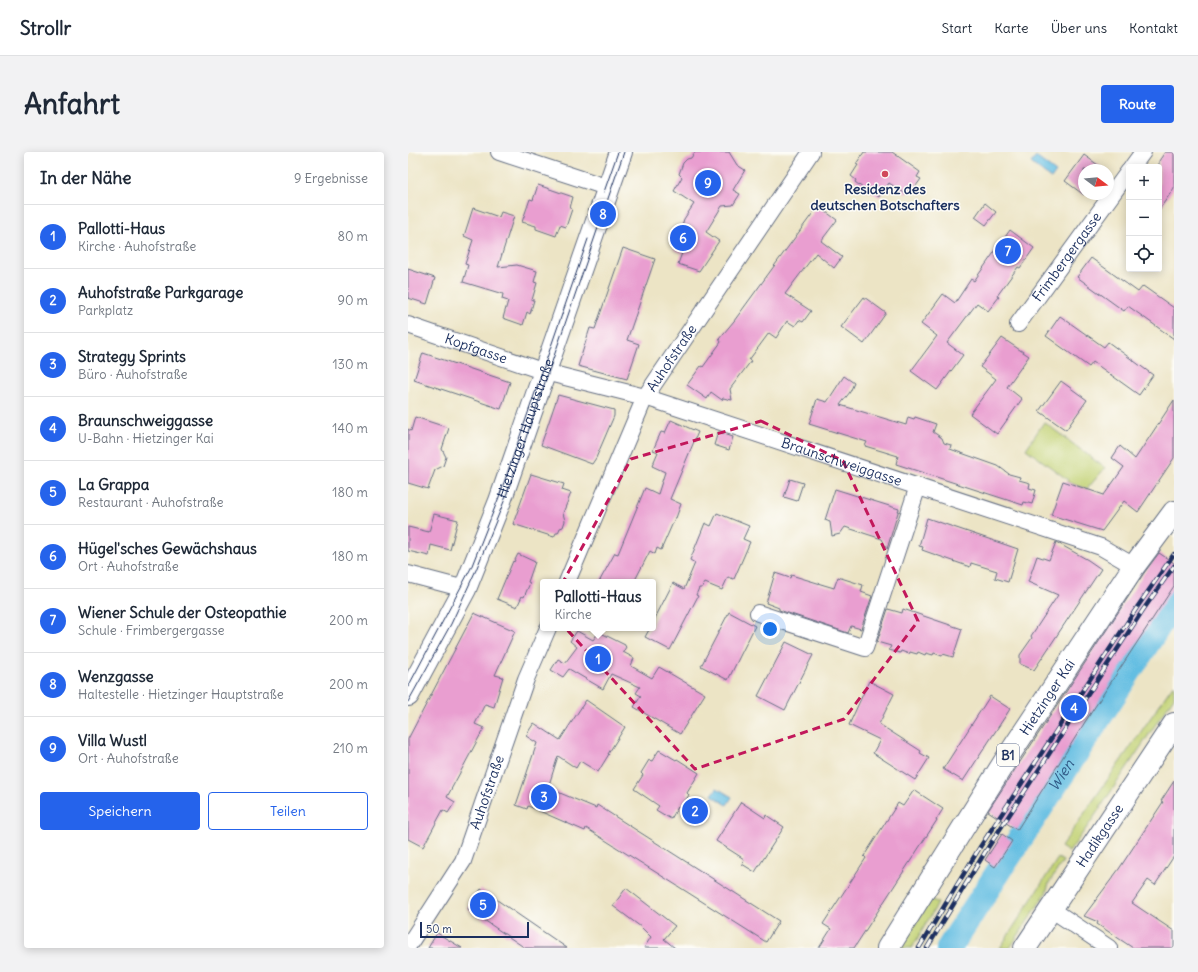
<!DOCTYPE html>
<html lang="de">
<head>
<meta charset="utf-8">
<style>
	body { margin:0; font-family:Delius,sans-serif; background:#f2f2f3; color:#1f2937 }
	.controls { position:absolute; right:12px; top:12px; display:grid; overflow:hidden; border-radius:4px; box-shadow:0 2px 10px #0003 }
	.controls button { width:36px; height:36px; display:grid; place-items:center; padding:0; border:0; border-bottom:1px solid #e0e1e3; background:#fff; color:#1f2937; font:20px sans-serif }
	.compass { position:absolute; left:670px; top:12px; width:36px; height:36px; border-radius:50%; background:#fff; box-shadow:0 2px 10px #0003; rotate:106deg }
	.scale { position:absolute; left:12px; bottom:10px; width:109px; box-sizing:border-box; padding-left:4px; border:2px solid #1b2f5e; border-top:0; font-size:11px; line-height:14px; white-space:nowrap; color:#1b2f5e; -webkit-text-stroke:3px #fdfcf7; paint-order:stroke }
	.you { position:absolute; left:362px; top:477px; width:14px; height:14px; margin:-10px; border:3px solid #fff; border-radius:50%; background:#1a73e8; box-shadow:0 0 0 6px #1a73e833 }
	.badge { display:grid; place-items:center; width:26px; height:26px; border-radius:50%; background:#2563eb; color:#fff; font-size:13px; font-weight:700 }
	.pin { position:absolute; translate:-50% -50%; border:2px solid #fff; box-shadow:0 1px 4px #0006 }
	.popup { position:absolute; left:132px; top:427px; width:116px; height:52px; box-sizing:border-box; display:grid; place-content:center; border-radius:4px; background:#fff; filter:drop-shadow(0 1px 3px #0005); font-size:13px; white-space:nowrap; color:#747a83 }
	.popup b { font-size:15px; color:#1f2937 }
	.popup::after { content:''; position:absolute; left:50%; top:100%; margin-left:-8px; border:8px solid transparent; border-top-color:#fff }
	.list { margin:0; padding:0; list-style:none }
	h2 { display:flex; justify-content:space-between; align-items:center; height:52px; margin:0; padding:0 16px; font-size:17px }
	h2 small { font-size:13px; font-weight:400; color:#747a83 }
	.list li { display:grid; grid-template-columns:26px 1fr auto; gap:12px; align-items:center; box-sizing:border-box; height:64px; padding:0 16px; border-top:1px solid #e0e1e3 }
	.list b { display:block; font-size:15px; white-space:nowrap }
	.list p { margin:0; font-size:13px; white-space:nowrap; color:#747a83 }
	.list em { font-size:13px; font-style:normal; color:#747a83 }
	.actions { display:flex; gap:8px; padding:12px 16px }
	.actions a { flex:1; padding:9px 0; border:1px solid #2563eb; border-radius:4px; text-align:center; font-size:14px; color:#2563eb }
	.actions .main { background:#2563eb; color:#fff }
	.icon { flex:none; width:22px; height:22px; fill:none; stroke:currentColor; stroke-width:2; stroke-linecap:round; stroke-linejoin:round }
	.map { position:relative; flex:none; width:766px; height:796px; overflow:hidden; border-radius:4px }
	header { display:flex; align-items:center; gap:24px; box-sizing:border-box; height:56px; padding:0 20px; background:#fff; border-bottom:1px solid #e0e1e3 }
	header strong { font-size:19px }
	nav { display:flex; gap:22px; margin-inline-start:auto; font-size:14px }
	.intro { display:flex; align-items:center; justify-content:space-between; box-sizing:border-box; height:96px; padding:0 24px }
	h1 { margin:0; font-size:28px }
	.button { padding:10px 18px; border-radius:4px; background:#2563eb; color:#fff; font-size:14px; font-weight:700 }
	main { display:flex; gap:24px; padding:0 24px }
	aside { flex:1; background:#fff; border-radius:4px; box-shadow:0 2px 10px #0003 }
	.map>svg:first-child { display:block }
	.green { fill:#c2d274; stroke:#6e8069 }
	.water { fill:#64bee2; stroke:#4076a0 }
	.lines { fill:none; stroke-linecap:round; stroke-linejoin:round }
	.river { stroke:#64bee2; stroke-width:26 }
	.building { fill:#e99ed0 }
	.minor-casing { stroke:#646e82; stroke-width:18 }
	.secondary-casing { stroke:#646e82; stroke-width:24 }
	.primary-casing { stroke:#646e82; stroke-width:24 }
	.minor { stroke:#fff; stroke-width:16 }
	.secondary { stroke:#fff; stroke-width:22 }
	.primary { stroke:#fff; stroke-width:22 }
	.tram { stroke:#1b2f5e; stroke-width:1 }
	.rail-casing { stroke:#1b2f5e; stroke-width:4.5 }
	.rail { stroke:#fdfcf7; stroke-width:3; stroke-dasharray:9; stroke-linecap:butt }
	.marked { fill:none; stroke:#c2185b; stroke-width:3; stroke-dasharray:8 5; stroke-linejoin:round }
	.poi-dot { fill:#d1495b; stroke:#fdfcf7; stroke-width:1.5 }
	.labels { text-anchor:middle; stroke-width:3; stroke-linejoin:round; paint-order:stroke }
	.shield { fill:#fdfcf7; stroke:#5f6c8c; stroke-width:1 }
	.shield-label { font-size:13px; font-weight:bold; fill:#1b2f5e }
	.poi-label { font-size:14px; font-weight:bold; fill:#1b2f5e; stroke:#fdfcf7 }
	.street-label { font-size:14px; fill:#1b2f5e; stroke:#fdfcf7 }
	.water-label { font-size:15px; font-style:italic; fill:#315a86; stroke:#fdfcf7 }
</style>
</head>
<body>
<header>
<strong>Strollr</strong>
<nav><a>Start</a><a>Karte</a><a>Über uns</a><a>Kontakt</a></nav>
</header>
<div class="intro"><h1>Anfahrt</h1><a class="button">Route</a></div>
<main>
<aside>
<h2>In der Nähe<small>9 Ergebnisse</small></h2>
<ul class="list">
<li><span class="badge">1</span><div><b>Pallotti-Haus</b><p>Kirche · Auhofstraße</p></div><em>80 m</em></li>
<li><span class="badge">2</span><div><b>Auhofstraße Parkgarage</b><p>Parkplatz</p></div><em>90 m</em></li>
<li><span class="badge">3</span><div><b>Strategy Sprints</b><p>Büro · Auhofstraße</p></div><em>130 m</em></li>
<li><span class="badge">4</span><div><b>Braunschweiggasse</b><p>U-Bahn · Hietzinger Kai</p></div><em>140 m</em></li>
<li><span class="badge">5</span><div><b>La Grappa</b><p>Restaurant · Auhofstraße</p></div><em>180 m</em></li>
<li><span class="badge">6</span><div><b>Hügel'sches Gewächshaus</b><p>Ort · Auhofstraße</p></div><em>180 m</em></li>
<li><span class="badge">7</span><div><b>Wiener Schule der Osteopathie</b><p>Schule · Frimbergergasse</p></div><em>200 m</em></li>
<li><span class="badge">8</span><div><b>Wenzgasse</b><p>Haltestelle · Hietzinger Hauptstraße</p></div><em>200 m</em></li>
<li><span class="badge">9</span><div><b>Villa Wustl</b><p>Ort · Auhofstraße</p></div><em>210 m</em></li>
</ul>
<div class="actions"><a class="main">Speichern</a><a>Teilen</a></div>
</aside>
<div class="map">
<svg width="766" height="796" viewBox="0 0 766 796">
	<rect width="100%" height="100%" fill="#fdfcf7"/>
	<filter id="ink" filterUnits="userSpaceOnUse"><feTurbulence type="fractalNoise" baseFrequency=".025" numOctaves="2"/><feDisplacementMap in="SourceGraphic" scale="8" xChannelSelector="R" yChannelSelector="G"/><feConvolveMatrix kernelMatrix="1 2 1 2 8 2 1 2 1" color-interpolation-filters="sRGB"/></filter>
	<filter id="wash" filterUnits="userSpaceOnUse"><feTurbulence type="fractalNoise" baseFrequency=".012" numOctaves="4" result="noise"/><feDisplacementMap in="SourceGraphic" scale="16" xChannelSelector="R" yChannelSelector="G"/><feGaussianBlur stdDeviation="0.9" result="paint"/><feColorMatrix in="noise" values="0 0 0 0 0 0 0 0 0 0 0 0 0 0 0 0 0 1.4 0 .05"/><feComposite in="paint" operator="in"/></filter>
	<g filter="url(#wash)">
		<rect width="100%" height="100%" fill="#ece4c5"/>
		<g class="green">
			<polygon points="636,270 697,316 679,337 659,330 660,328 618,297"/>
			<polygon points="766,532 766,545 682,671 661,700 653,695"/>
			<polygon points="650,706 655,709 641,731 638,741 602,796 592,796"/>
			<polygon points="523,747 530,751 504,796 492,796"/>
		</g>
		<g class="water">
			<polygon points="628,5 648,20 643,27 623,11"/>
			<polygon points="309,636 324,645 319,653 304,643"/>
		</g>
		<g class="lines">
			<path class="river" id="s1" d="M541 796 766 450"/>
		</g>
		<g id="blocks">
			<g class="building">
				<polygon points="287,0 321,0 329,13 337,18 325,38 332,42 325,53 314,54 298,80 311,89 291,119 270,112 274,101 266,98 276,67 286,52 266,39 274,25 271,22 275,11 279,7 283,6"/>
				<polygon points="456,0 484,0 512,20 509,25 513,27 505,38 502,36 498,42 481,31 471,45 461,38 460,40 447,30 448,28 443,24 450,13 448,12"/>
				<polygon points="757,0 766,0 766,36 751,58 751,9"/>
				<polygon points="676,3 697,18 676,18 676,43 657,29"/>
				<polygon points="130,33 165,45 162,56 164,57 158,75 152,73 148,84 128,77 128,74 114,70 122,47 125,48"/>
				<polygon points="577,51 588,60 578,73 567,65"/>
				<polygon points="410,54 429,68 413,89 434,105 426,116 408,101 377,142 403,159 395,170 391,168 387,174 379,169 368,186 361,181 341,208 343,209 322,237 324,248 315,246 314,248 303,240 299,247 279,233 293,214 295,215 313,190 311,187 326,169"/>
				<polygon points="65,56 91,65 93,60 106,64 90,115 109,113 129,119 126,130 129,131 124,148 126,148 122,162 119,160 115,173 95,166 100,149 94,147 95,142 55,130 60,113 57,112 65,88 56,84"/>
				<polygon points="602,78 626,96 612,116 610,115 589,144 591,145 580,159 569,151 539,191 555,203 529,238 503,219 529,184 513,172 535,142 547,151 563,127 566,129"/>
				<polygon points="215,96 247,107 219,188 231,192 219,227 170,214 182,176 187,177"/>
				<polygon points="683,106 730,140 735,134 766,156 766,187 720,154 716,159 669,125"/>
				<polygon points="0,117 27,126 19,152 0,146"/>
				<polygon points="456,145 478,161 456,192 433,175"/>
				<polygon points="652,164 696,195 700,190 745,223 731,243 685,210 681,215 638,184"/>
				<polygon points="594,186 621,204 599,235 614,247 589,282 562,262 588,227 572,215"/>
				<polygon points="15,201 102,230 93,257 6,228"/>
				<polygon points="436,224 446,231 442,240 432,253 498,273 500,265 506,267 507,265 528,272 525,280 534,286 536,291 543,293 542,297 590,314 601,322 612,325 611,328 622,331 621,336 628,338 624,352 616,350 615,353 488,312 490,304 457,294 459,290 401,272 409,247 419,250"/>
				<polygon points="653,229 679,248 658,278 631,259"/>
				<polygon points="150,243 206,258 206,264 188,306 184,312 133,293"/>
				<polygon points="766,248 766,306 730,360 716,349 694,379 643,363 655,329 696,343 716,315 704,306 712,294 727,307"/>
				<polygon points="7,265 41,276 34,297 38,305 35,314 27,318 20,337 0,331 0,277 3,279"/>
				<polygon points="263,268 290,280 262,347 273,352 268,366 267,366 253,398 249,396 247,402 242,399 226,430 191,430 207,401 210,402 237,336 250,342 257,320 244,314 250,300 245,298 253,280 257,281"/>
				<polygon points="310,280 325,285 321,298 306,293"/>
				<polygon points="123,322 156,332 154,338 163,341 155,361 157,369 155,375 152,376 150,381 148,381 146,385 105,372"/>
				<polygon points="382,327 395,331 389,349 376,345"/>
				<polygon points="427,337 491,357 479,397 474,387 437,375 432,382 424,384 422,370 417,368"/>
				<polygon points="309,361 341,374 335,387 342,390 326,427 320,425 314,438 297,431 294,436 291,436 288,443 290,444 262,498 237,485 242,476 245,476 245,470 265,431 276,437 287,411 282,408 297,371 303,374"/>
				<polygon points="26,362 50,368 42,398 23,393 21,404 0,399 0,375 21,380"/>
				<polygon points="519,366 610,397 600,430 587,426 589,419 563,411 562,415 514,398 515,395 511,394"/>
				<polygon points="648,390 680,408 693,417 626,518 612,512 612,503 624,486 623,484 650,443 620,430 629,404 641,408"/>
				<polygon points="751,401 766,411 766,434 677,570 609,678 580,659 608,616 736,421"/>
				<polygon points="110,402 127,410 120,430 122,431 116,445 114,444 109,455 89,447 105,409 106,410"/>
				<polygon points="367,421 382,426 383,423 426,436 430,425 455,433 453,440 464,444 453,477 443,474 440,481 371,458 371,456 358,451"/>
				<polygon points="480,457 494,461 495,457 554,477 545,505 535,502 534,504 526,501 525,503 518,501 517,503 510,500 509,502 502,500 501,502 493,499 492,501 481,498 483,494 469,490"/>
				<polygon points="321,460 347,474 320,528 293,514"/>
				<polygon points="66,461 107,479 87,523 95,525 86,555 77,552 67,572 76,576 39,645 47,650 40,661 35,658 15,695 0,687 0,587"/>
				<polygon points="169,479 185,488 191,480 217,493 217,494 218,495 215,500 226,506 223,514 244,526 251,515 297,542 272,582 226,555 233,544 228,541 232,535 203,522 195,537 161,517 155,525 143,518 150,507 157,511 169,495 162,489"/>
				<polygon points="378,490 405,503 377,558 350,544"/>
				<polygon points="461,529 486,542 471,572 513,599 512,601 521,606 507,628 465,601 472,588 441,573"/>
				<polygon points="582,544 602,557 555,629 535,617"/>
				<polygon points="178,548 217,575 200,602 201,602 190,620 172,609 168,616 150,604 140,636 188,656 189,653 371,769 358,790 178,676 177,679 120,654 119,657 108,653 129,591 118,584 122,577 126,571 152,588"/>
				<polygon points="251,598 268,608 269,607 291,621 279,641 281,643 272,657 270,655 263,667 248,658 251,654 226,637 235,623 233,621 241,608 244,609"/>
				<polygon points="766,629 766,704 747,733 740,728 724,751 766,779 766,796 725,796 689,772 690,770 676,764 711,717 736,679 755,650 753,649"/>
				<polygon points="506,638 535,657 528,668 529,668 446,796 411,796 423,777 415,772 458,706 456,704 490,651 495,654"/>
				<polygon points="333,650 357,666 358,663 376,675 347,720 334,712 336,707 308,689"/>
				<polygon points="594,682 604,689 587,715 577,708"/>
				<polygon points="218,736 267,774 256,787 267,796 236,796 243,785 233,775 205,754"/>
				<polygon points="73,737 159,796 117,796 60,757"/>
				<polygon points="29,781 54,796 20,796"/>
			</g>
		</g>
	</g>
	<g filter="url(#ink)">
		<use href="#blocks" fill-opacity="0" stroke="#646e82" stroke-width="1"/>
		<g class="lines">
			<g class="minor-casing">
				<g id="minor">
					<polyline points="91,0 201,36"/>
					<polyline points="724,15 735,0"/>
					<path id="s2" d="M610 172 721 19"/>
					<path id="s3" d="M0 173 137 220 237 245 693 395 726 414"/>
					<polyline points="0,422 57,437"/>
					<path id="s4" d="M159 430 237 245 403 0"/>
					<polyline points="350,461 457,496 510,334"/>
					<polyline points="643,757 701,796"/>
					<path id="s5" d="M0 794 55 709 118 527 140 476"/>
				</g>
			</g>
			<g class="secondary-casing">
				<g id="secondary">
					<path id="s6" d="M0 543 57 437 92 349 213 0"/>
				</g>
			</g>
			<g class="primary-casing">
				<g id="primary">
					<path id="s7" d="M480 796 597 609 726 414 766 360"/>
					<path id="s8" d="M617 796 766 572"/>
				</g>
			</g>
			<use href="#minor" class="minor"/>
			<use href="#secondary" class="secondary"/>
			<use href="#primary" class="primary"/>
			<g class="tram">
				<polyline points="196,40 210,0"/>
				<polyline points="0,535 63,416 91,345 180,87"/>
				<polyline points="0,550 43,472 68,418 97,347 216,0"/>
			</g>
			<g class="rail-casing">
				<g id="rail">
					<polyline points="511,796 572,695 730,454 766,402"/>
					<polyline points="519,796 579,697 735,458 766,414"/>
				</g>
			</g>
			<use href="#rail" class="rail"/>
		</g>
	</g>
	<path class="marked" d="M353 269 435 309 510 469 436 567 287 617 140 457 223 307Z"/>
	<circle class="poi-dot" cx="477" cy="22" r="4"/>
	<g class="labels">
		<rect class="shield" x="589" y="592" width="22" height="22" rx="3"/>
		<g class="shield-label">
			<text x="600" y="608">B1</text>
		</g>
		<g class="poi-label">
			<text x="477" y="42">Residenz des<tspan x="477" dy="16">deutschen Botschafters</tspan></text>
		</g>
		<g class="street-label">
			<text dy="5" stroke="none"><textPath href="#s2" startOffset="83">Frimbergergasse</textPath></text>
			<text dy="5" stroke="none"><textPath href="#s3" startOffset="72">Kopfgasse</textPath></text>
			<text dy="5" stroke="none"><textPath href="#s4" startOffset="248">Auhofstraße</textPath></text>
			<text dy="5" stroke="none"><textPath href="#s6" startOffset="292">Hietzinger Hauptstraße</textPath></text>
			<text dy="5" stroke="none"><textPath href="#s3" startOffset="455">Braunschweiggasse</textPath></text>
			<text dy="5" stroke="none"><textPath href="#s7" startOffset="297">Hietzinger Kai</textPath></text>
			<text dy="5" stroke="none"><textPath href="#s5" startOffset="174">Auhofstraße</textPath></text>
			<text dy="5" stroke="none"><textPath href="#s8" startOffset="135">Hadikgasse</textPath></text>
		</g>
		<g class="water-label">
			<text dy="5" stroke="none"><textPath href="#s1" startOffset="206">Wien</textPath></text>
		</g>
	</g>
</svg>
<div class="controls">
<button>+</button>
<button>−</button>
<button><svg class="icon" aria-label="locate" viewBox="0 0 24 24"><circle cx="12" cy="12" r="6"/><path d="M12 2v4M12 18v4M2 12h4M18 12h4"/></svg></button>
</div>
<svg class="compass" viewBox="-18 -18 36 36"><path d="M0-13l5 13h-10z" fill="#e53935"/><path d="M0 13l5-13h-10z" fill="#747a83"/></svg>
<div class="scale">50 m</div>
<div class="you"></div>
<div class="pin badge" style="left:190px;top:507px">1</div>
<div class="popup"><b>Pallotti-Haus</b>Kirche</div>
<div class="pin badge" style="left:287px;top:659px">2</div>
<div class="pin badge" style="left:136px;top:645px">3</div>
<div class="pin badge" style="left:666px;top:556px">4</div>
<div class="pin badge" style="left:75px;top:753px">5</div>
<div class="pin badge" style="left:275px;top:86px">6</div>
<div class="pin badge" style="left:600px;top:99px">7</div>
<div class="pin badge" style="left:195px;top:62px">8</div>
<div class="pin badge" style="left:300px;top:31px">9</div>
</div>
</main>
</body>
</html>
